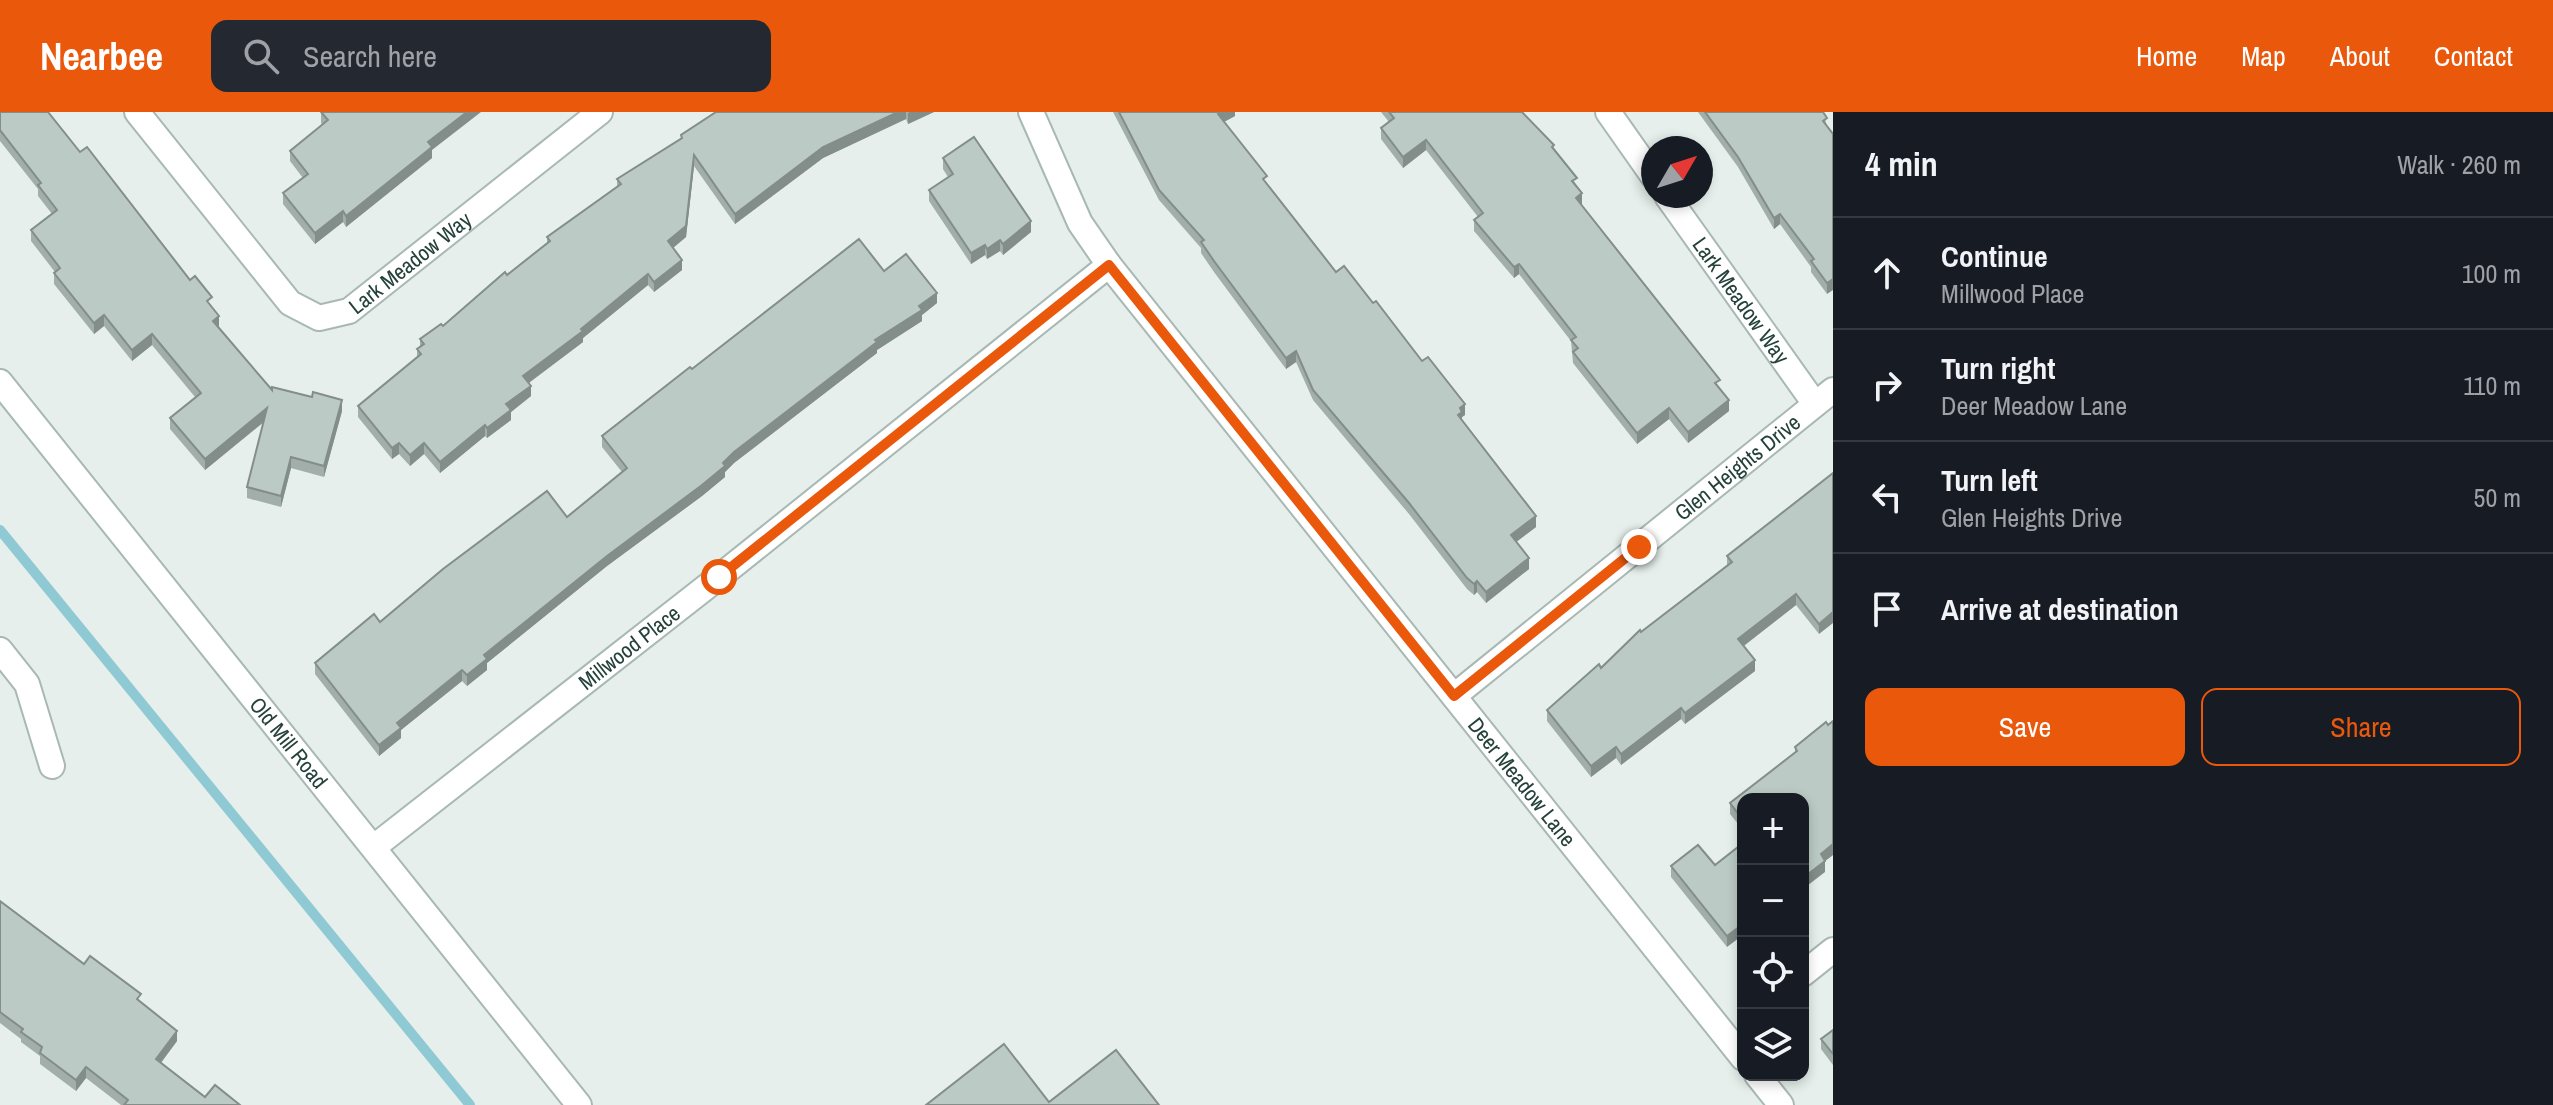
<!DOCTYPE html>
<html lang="en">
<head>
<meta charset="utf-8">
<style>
	body { margin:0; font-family:"Archivo Narrow",sans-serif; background:#242831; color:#f1f3f6 }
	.controls { position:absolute; right:24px; bottom:24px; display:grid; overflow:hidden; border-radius:16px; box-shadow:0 4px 12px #0003 }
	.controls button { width:72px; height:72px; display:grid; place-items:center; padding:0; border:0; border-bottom:2px solid #363941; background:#171b24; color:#f1f3f6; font:40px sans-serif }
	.compass { position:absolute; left:1641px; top:24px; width:72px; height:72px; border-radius:50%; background:#171b24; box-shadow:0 4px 12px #0003; rotate:51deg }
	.stop { position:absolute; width:24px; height:24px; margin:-18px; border:6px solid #ea580c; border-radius:50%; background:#fff }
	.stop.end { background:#ea580c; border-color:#fff; box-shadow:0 2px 8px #0008 }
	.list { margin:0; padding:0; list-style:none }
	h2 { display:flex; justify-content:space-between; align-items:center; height:104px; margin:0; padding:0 32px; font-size:34px }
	h2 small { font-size:26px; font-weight:400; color:#9ea1a6 }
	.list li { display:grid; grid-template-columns:52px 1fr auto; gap:24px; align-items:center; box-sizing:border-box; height:112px; padding:0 32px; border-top:2px solid #363941 }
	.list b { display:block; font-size:30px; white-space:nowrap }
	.list p { margin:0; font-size:26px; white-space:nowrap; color:#9ea1a6 }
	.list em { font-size:26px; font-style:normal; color:#9ea1a6 }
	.actions { display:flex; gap:16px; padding:24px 32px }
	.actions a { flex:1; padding:18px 0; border:2px solid #ea580c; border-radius:16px; text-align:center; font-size:28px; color:#ea580c }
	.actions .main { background:#ea580c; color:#fff }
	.icon { flex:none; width:44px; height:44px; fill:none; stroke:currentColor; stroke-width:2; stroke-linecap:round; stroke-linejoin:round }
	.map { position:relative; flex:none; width:1833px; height:993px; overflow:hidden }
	header { display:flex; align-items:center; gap:48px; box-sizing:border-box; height:112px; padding:0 40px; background:#ea580c; color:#fff }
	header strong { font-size:38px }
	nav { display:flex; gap:44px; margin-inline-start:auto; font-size:28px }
	.search { width:560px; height:72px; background:#242831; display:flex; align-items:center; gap:20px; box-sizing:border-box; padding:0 28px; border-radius:16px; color:#9ea1a6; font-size:30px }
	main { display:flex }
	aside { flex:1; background:#171b24 }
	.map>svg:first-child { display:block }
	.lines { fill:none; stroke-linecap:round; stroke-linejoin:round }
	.stream { stroke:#8ec9d4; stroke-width:10 }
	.minor-casing { stroke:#a8b8b2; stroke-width:28 }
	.tertiary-casing { stroke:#a8b8b2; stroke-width:28 }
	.minor { stroke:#fff; stroke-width:24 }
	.tertiary { stroke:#fff; stroke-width:24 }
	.wall { fill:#a1aea9 }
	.shaded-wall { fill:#838d89 }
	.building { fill:#bbcac4; stroke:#838d89; stroke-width:2 }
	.route { stroke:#ea580c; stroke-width:10 }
	.labels { text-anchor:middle; stroke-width:6; stroke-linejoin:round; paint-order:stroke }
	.street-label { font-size:22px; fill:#24423a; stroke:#f7fbf9 }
</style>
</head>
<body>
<header>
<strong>Nearbee</strong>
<div class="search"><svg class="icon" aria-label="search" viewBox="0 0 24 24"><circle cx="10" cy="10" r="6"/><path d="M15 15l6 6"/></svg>Search here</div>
<nav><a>Home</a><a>Map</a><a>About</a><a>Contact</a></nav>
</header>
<main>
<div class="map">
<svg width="1833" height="993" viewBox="0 0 1833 993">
	<rect width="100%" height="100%" fill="#e6efeb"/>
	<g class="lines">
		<polyline class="stream" points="0,418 470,993"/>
		<g class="minor-casing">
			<g id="minor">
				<path id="s1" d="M137 0 290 191 319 206 349 199 600 0"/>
				<path id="s2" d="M1031 0 1080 111 1109 153 1743 946"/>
				<polyline points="1608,0 1653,64"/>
				<path id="s3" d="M1667 84 1815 292"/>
				<polyline points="0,538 27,572 52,654"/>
				<path id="s4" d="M1454 584 1833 278"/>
				<path id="s5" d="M374 735 719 465 1109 153"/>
				<polyline points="1803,862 1833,838"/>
				<polyline points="1757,963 1781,993"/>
			</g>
		</g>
		<g class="tertiary-casing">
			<g id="tertiary">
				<path id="s6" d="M0 270 579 993"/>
			</g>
		</g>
		<use href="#minor" class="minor"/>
		<use href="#tertiary" class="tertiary"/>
	</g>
	<g class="wall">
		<polygon points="0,0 80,40 212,195 219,216 272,278 342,299 324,365 291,356 281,395 247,386 247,375 264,310 205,358 170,317 170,306 195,285 152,233 132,249 104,214 94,222 54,172 54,161 55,160 31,129 31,118 52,102 38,84 38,77 0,29"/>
		<polygon points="321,0 432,38 432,46 346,115 343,110 315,132 283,92 283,81 303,66 290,49 290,39 323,13 321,11"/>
		<polygon points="716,0 934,0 908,12 906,7 823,46 735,112 694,54 686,125 673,136 682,158 654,180 648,173 583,226 583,230 529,271 531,284 511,300 511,308 487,326 485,324 440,361 424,342 410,354 399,342 392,347 358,305 358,294 417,245 417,237 420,235 420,227 443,214 547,131 547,125 617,75 617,67 681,27 681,23"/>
		<polygon points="1113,0 1235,0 1235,4 1224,10 1267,72 1336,160 1373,191 1465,303 1462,305 1462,309 1536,415 1516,430 1529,457 1486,491 1477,480 1474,483 1467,477 1409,402 1313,288 1296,250 1286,257 1214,160 1201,141 1201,136 1159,88"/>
		<polygon points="1381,0 1522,0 1554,37 1577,74 1581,92 1720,276 1729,299 1688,331 1669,307 1637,332 1573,251 1571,229 1519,162 1514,166 1474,119 1474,108 1478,105 1426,38 1403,56 1381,27 1381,16 1389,10"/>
		<polygon points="1698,0 1823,0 1827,14 1833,22 1827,182 1811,160 1811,155 1780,112 1774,117 1738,55"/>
		<polygon points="943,46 1031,120 1003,143 1000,139 987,147 985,143 971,152 929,89 929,78 948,65 943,57"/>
		<polygon points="884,159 937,191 922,203 922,209 877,238 877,241 734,351 725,360 725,365 702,384 607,454 487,551 487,558 467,574 462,569 401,618 401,626 379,644 315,562 315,551 567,405 622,360 602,335 602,324 692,257"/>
		<polygon points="1833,361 1819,522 1796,493 1744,534 1755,559 1685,612 1681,607 1621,653 1616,646 1591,665 1547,609 1547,598 1727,453 1727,444"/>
		<polygon points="1833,609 1833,743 1825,749 1825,760 1743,687 1743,718 1730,702 1730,691 1795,641 1795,635"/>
		<polygon points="1743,731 1727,835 1671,765 1671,754 1715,753"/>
		<polygon points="0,789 84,852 141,890 177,929 161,951 205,985 240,993 121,993 86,966 76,979 40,952 40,944 21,930 21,927 0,911"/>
		<polygon points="1833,918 1833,953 1821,937 1821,927"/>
	</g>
	<g class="shaded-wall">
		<polygon points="467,0 481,0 432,38 432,46 346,115 346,104 428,30"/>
		<polygon points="898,0 906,0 906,7 823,46 735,112 735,102 823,35"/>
		<polygon points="910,0 934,0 908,12 908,1"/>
		<polygon points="1221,0 1235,0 1235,4 1218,13 1218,2"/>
		<polygon points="1426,28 1426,38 1403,56 1403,45"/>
		<polygon points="694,43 694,54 686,125 668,140 668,129"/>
		<polygon points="1582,81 1582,92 1576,96 1576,86"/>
		<polygon points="343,99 343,110 315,132 315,121"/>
		<polygon points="1780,102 1780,112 1774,117 1774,106"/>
		<polygon points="1031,109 1031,120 1003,143 1003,132"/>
		<polygon points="1000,128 1000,139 987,147 987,137"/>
		<polygon points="985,133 985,143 971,152 971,141"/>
		<polygon points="682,148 682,158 654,180 654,170"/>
		<polygon points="1519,152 1519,162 1514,166 1514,155"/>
		<polygon points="648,162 648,173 583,226 583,230 523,275 523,264"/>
		<polygon points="1833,167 1833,178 1827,182 1827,171"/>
		<polygon points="937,181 937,191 922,203 922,209 877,238 877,241 734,351 725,360 725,365 702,384 607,454 487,551 487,558 467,574 467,563 484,543 723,351 734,340"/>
		<polygon points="104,203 104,214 94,222 94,211"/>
		<polygon points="219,204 219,215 213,220 213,209"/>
		<polygon points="152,222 152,233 132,249 132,238"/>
		<polygon points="1296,239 1296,250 1286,257 1286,246"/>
		<polygon points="531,274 531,284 511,300 511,308 487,326 487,316 506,292"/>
		<polygon points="342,288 342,299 324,365 324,354"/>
		<polygon points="1729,288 1729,299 1688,331 1688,320"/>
		<polygon points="1465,292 1465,303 1462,305 1462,310 1458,303 1460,296"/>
		<polygon points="267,296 267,307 205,358 205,347"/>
		<polygon points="1669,296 1669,307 1637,332 1637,321"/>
		<polygon points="485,313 485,324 440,361 440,350"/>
		<polygon points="399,331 399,342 392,347 392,336"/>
		<polygon points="424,331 424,342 410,354 410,343"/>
		<polygon points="291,345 291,356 281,395 281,384"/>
		<polygon points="1536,404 1536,415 1511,434 1511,423"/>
		<polygon points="1529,446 1529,457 1486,491 1486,480"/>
		<polygon points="1477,469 1477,480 1474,483 1474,472"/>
		<polygon points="1796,482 1796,493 1738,538 1738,527"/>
		<polygon points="1833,500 1833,511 1819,522 1819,512"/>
		<polygon points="1755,548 1755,559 1685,612 1685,601"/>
		<polygon points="462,558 462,569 401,618 401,626 379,644 379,633 397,611"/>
		<polygon points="1681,596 1681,607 1621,653 1621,642"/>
		<polygon points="1616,635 1616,646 1591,665 1591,654"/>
		<polygon points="1833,732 1833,743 1825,749 1825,760 1803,777 1803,766 1821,742"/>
		<polygon points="1743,812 1743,823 1727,835 1727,824"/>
		<polygon points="177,919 177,929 156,957 156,947"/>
		<polygon points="86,955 86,966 76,979 76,968"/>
	</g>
	<g class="building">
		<polygon points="0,0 48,0 80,40 87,35 190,168 195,164 212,185 207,189 219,204 213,209 272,278 272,275 312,285 313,280 342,288 324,354 291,345 281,384 247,375 267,296 205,347 170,306 201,281 152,222 132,238 104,203 94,211 54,161 60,156 31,118 57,98 38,73 41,71 0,18"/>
		<polygon points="321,0 467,0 428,30 432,35 346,104 343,99 315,121 283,81 308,62 290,39 328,8"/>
		<polygon points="716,0 898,0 823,35 735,102 694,43 686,114 668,129 682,148 654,170 648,162 581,217 583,219 523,264 531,274 506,292 511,298 487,316 485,313 440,350 424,331 410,343 399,331 392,336 358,294 421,242 417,237 424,232 420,227 441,212 443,214 505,160 507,163 550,129 547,125 621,72 617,67 682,26 681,23"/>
		<polygon points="1119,0 1221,0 1218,2 1267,64 1263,67 1336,160 1344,154 1373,191 1376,189 1422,249 1428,245 1465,292 1460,296 1462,300 1458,303 1536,404 1511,423 1529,446 1486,480 1477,469 1474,472 1467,466 1409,391 1313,278 1296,239 1286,246 1214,149 1201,130 1204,128 1159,78"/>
		<polygon points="1389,0 1522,0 1554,33 1552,35 1577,66 1572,69 1582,81 1576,86 1720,268 1715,271 1729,288 1688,320 1669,296 1637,321 1573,240 1578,236 1571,228 1576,225 1519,152 1514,155 1474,108 1483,101 1426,28 1403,45 1381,16 1394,6"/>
		<polygon points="1705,0 1823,0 1827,6 1823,9 1833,22 1833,167 1827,171 1811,149 1814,147 1780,102 1774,106 1738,45"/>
		<polygon points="974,25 1031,109 1003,132 1000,128 987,137 985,133 971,141 929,78 953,62 943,46"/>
		<polygon points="859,127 884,159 906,142 937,181 919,194 922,198 875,228 877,230 734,340 723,351 725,354 702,373 607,444 484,543 487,547 467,563 462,558 397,611 401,616 379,633 315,551 374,502 380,510 443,457 547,379 567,405 627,356 602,324 690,255 692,257"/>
		<polygon points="1833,361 1833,500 1819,512 1796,482 1738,527 1755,548 1685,601 1681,596 1621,642 1616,635 1591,654 1547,598 1599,552 1601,556 1640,518 1641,520 1732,450 1727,444"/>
		<polygon points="1833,609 1833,732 1821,742 1825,749 1803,766 1803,687 1743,687 1743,708 1730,691 1797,639 1795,635 1826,610 1828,613"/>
		<polygon points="1743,731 1743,812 1727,824 1671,754 1698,733 1715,753"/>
		<polygon points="0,789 84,852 90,844 141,882 137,887 177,919 156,947 205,985 215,973 240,993 124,993 128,988 86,955 76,968 40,941 42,935 21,920 23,917 0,900"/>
		<polygon points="1833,918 1833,942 1821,927"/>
		<polygon points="1004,932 1049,990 1116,938 1159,993 926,993"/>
	</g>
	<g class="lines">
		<polyline class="route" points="719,465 1109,153 1454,584 1639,435"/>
	</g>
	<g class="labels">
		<g class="street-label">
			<text dy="8" stroke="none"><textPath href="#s1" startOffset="386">Lark Meadow Way</textPath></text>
			<text dy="8" stroke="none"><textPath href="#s3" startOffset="128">Lark Meadow Way</textPath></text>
			<text dy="8" stroke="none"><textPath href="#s4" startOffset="364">Glen Heights Drive</textPath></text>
			<text dy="8" stroke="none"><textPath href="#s5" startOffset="324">Millwood Place</textPath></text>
			<text dy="8" stroke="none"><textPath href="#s6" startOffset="462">Old Mill Road</textPath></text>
			<text dy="8" stroke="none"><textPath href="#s2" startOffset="834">Deer Meadow Lane</textPath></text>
		</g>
	</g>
</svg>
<div class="controls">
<button>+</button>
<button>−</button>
<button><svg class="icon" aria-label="locate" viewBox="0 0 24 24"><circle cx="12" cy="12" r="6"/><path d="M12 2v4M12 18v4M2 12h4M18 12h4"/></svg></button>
<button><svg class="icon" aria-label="layers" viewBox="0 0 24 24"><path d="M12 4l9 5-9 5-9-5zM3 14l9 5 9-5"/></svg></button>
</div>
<svg class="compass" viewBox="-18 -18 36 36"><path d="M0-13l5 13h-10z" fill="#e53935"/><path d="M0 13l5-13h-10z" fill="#9ea1a6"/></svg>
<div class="stop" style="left:719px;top:465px"></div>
<div class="stop end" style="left:1639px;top:435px"></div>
</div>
<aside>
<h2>4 min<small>Walk · 260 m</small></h2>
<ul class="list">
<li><svg class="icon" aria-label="ahead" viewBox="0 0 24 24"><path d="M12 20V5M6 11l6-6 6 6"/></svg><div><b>Continue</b><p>Millwood Place</p></div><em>100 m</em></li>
<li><svg class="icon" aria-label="right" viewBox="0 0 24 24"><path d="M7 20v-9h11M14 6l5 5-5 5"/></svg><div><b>Turn right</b><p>Deer Meadow Lane</p></div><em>110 m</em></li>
<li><svg class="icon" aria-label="left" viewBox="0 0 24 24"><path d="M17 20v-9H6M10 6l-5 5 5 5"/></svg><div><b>Turn left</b><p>Glen Heights Drive</p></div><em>50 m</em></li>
<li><svg class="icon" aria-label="arrive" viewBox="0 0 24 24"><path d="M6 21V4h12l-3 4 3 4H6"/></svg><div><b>Arrive at destination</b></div></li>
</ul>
<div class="actions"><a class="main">Save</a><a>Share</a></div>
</aside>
</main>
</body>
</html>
